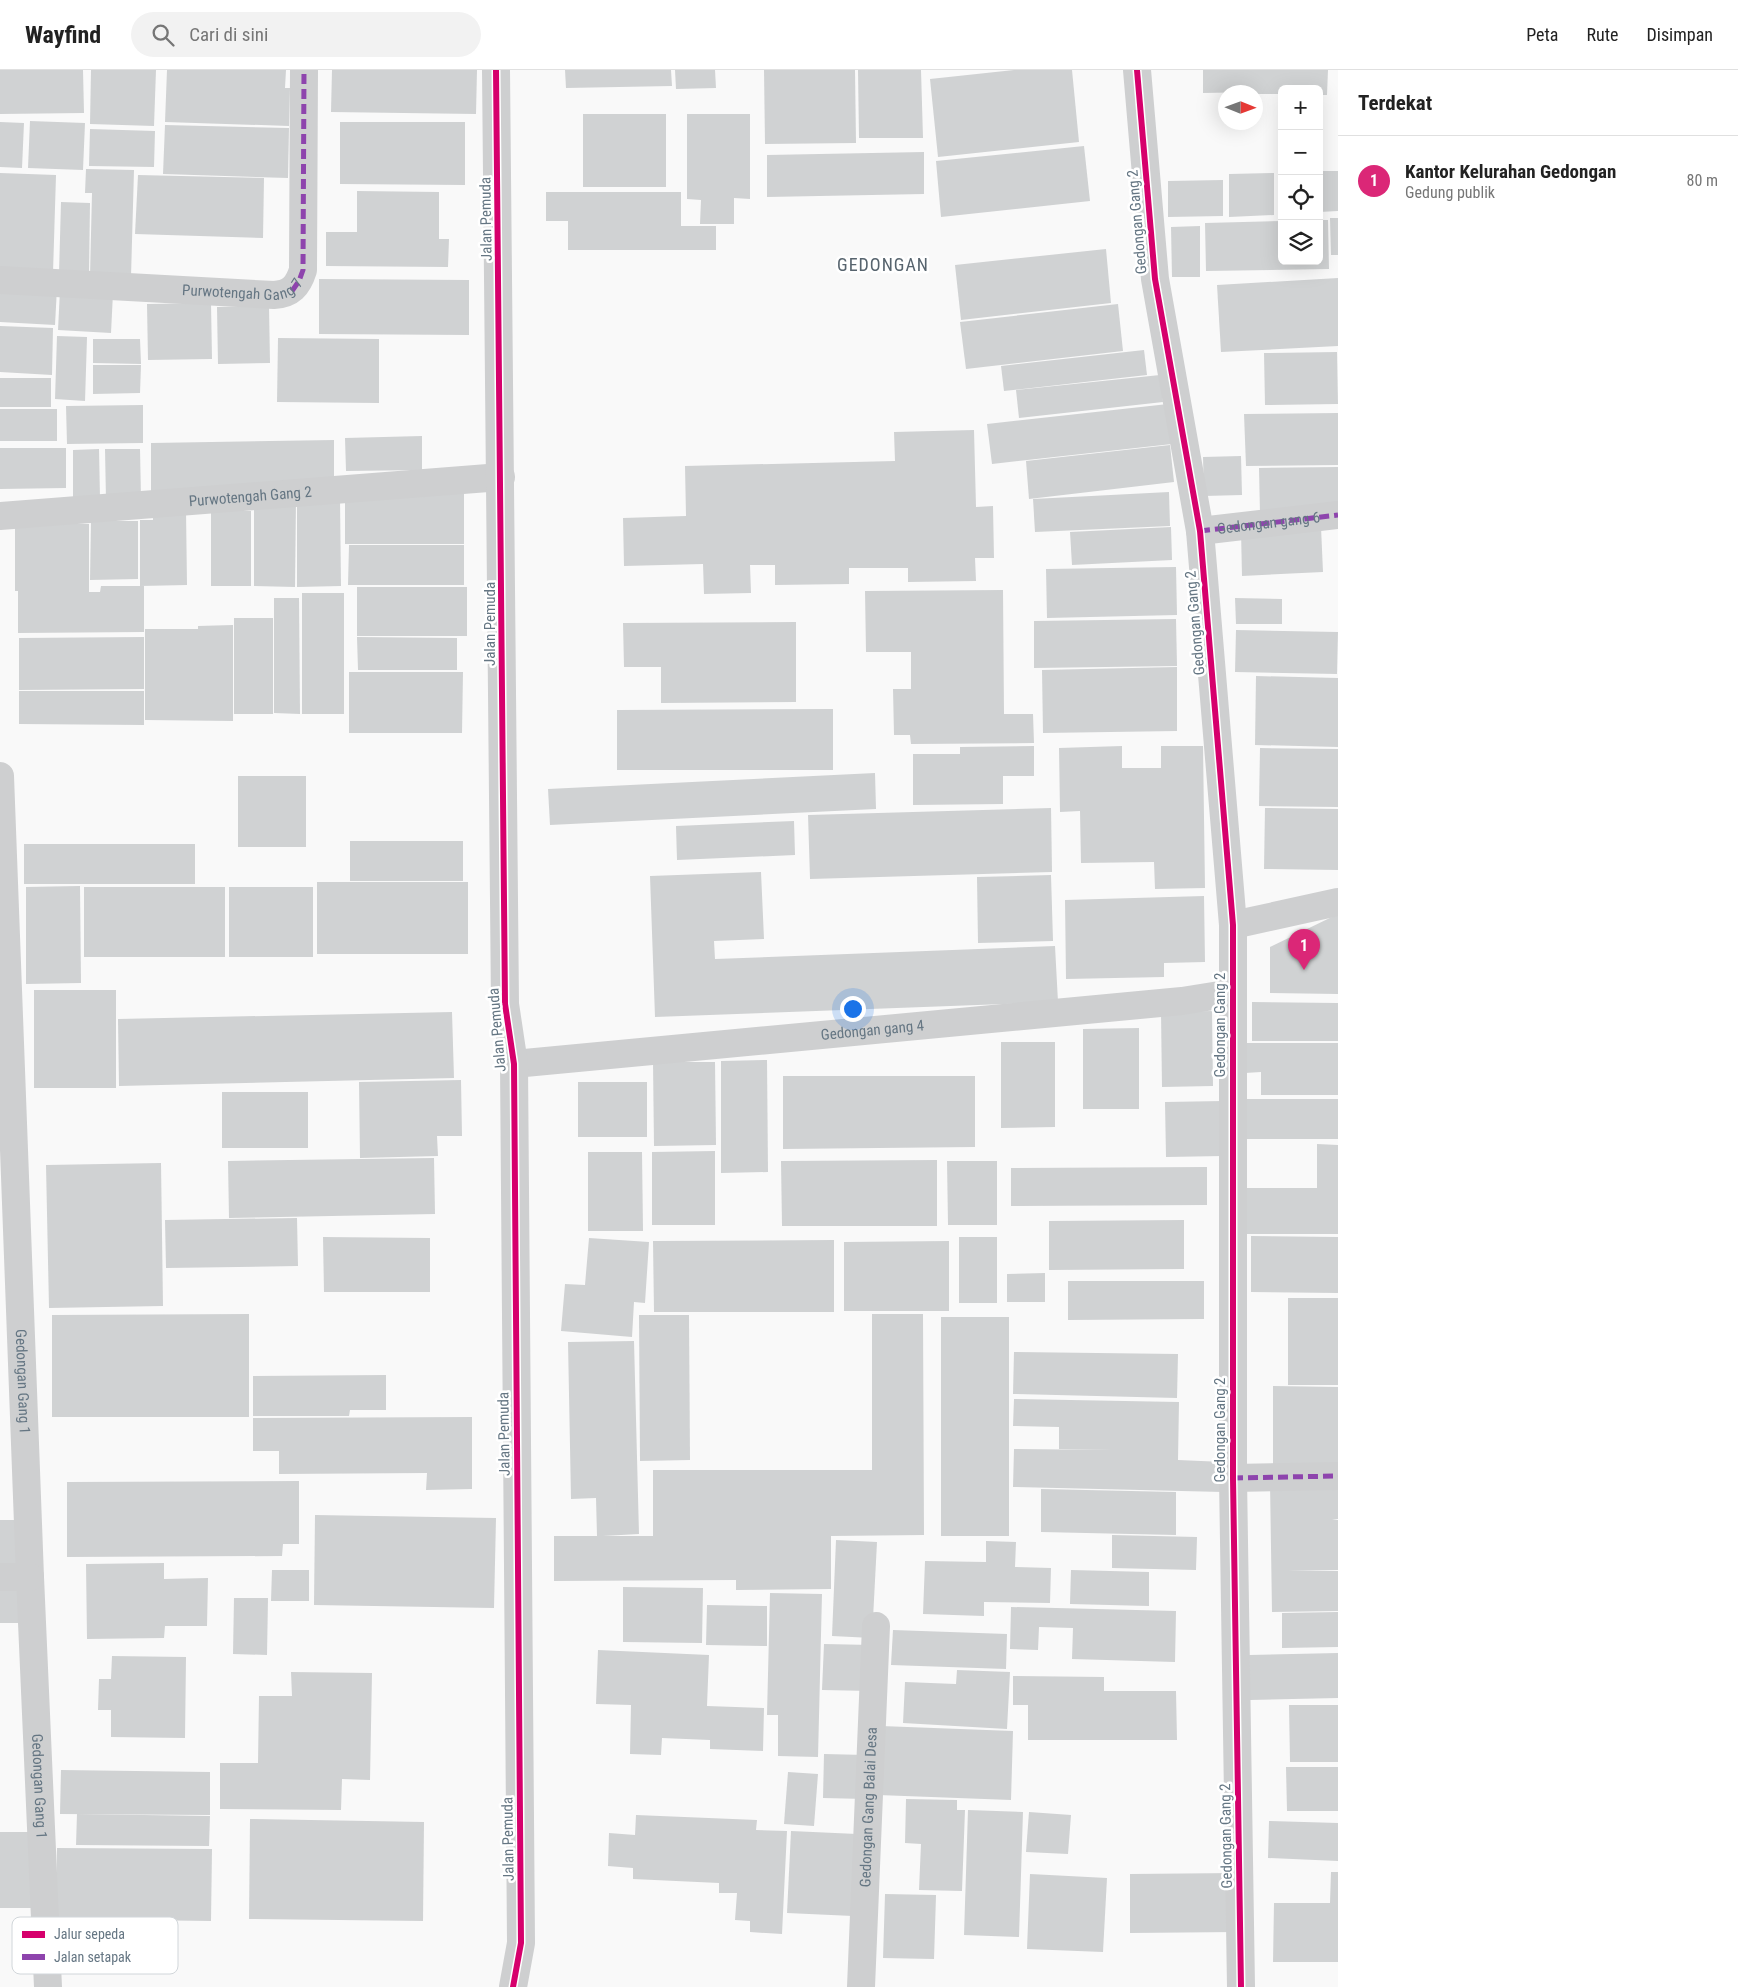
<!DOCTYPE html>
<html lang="id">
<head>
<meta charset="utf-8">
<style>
	body { margin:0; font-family:"Roboto Condensed",sans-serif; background:#f2f2f2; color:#222 }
	.controls { position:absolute; right:15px; top:15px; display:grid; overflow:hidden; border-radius:8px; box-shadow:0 5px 20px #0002 }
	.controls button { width:45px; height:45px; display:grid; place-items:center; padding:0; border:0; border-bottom:1px solid #e0e0e0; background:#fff; color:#222; font:25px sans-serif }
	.compass { position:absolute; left:1218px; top:15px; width:45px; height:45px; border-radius:50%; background:#fff; box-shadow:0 5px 20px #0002; rotate:91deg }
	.you { position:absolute; left:852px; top:938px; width:18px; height:18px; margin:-12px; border:4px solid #fff; border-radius:50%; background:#1a73e8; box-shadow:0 0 0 8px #1a73e833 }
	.badge { display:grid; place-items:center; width:32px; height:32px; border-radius:50%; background:#db2777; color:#fff; font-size:16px; font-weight:700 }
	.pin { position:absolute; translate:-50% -41px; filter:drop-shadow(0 1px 2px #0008) }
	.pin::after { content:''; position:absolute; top:26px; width:18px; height:15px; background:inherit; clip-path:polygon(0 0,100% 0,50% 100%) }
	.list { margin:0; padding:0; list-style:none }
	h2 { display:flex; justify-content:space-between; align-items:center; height:65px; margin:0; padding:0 20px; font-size:21px }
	h2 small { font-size:16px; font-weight:400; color:#767676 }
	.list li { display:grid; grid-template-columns:32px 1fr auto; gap:15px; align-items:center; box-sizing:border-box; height:90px; padding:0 20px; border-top:1px solid #e0e0e0 }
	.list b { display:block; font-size:19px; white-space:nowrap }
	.list p { margin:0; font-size:16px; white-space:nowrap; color:#767676 }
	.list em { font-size:16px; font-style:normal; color:#767676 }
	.icon { flex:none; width:28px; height:28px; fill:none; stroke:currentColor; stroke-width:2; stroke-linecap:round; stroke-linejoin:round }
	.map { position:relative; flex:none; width:1338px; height:1917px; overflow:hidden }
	header { display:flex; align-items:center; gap:30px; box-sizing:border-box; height:70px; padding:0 25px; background:#fff; border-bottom:1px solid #e0e0e0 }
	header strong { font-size:24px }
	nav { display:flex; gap:28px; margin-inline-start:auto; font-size:18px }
	.search { width:350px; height:45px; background:#f2f2f2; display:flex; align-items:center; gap:12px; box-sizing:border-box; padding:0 18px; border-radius:28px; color:#767676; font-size:19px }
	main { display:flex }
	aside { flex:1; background:#fff }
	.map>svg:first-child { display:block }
	.building { fill:#d0d2d3 }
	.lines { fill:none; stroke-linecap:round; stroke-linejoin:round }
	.minor { stroke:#cecfd0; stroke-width:28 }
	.tertiary { stroke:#cecfd0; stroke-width:28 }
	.quiet { stroke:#8e44ad; stroke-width:5; stroke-dasharray:10 5; stroke-linecap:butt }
	.cycleway-casing { stroke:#fff; stroke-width:9 }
	.cycleway { stroke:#d6006c; stroke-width:6 }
	.labels { text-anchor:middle; stroke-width:5; stroke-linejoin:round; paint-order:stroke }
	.street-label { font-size:15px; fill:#657683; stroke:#fff }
	.quarter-label { font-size:18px; letter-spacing:1px; fill:#57646e; stroke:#fff }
	.key { fill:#fff; stroke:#d1d6da; stroke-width:1 }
	.key-label { font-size:14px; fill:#657683 }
</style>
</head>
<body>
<header>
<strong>Wayfind</strong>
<div class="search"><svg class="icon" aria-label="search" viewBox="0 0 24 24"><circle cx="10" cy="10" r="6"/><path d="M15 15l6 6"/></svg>Cari di sini</div>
<nav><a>Peta</a><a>Rute</a><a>Disimpan</a></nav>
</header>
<main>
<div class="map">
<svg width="1338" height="1917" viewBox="0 0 1338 1917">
	<rect width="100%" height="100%" fill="#f9f9f9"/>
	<g class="building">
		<polygon points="0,0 83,0 84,43 0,44"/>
		<polygon points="91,0 156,0 154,56 90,54"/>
		<polygon points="167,0 286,0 285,18 290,18 289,56 165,52"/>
		<polygon points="332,0 477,0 476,44 331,42"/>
		<polygon points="565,0 671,0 672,16 566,18"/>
		<polygon points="675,0 715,0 716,18 676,19"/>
		<polygon points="764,0 855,0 856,73 765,74"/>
		<polygon points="858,0 921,0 923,68 859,68"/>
		<polygon points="1014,0 1072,0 1079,72 938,87 930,9"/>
		<polygon points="1203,0 1328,0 1327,25 1319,25 1319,19 1282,19 1282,24 1256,24 1256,22 1203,23"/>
		<rect x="583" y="44" width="83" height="73"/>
		<polygon points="687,44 750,44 750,129 734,128 734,154 700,154 701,130 687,129"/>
		<polygon points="30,51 85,53 83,100 28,98"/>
		<polygon points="0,52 24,53 22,98 0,97"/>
		<polygon points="340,52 465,52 465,115 340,114"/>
		<polygon points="165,55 289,58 288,108 163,104"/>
		<polygon points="90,59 155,61 154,97 89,96"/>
		<polygon points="1084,76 1090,131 941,147 936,91"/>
		<polygon points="924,82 924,124 767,127 767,85"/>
		<polygon points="86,99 134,100 131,207 90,206 92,123 85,123"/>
		<polygon points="1319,101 1338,101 1338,141 1319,142"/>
		<polygon points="0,103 56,105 53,203 0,201"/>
		<polygon points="1274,103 1274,145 1229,147 1229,104"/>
		<polygon points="138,105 264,108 263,168 135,164"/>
		<polygon points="1223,110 1223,146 1168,147 1168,111"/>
		<polygon points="357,121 439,122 439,169 449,169 448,197 326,196 326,162 357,162"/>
		<polygon points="546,122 681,122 681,156 716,156 716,180 568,180 568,151 546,151"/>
		<polygon points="61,132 90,133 89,205 59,204"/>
		<polygon points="1330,148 1338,148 1338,185 1331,185"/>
		<polygon points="1319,150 1328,150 1329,199 1206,201 1205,153 1282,151 1282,191 1319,191"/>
		<polygon points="1200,156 1200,207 1172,207 1171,157"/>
		<polygon points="1106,179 1111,233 961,250 955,195"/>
		<polygon points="1338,208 1338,276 1221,282 1217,215"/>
		<polygon points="319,209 469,210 469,265 319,264"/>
		<polygon points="0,215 57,218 55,255 0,252"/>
		<polygon points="60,220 113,223 111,263 58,260"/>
		<polygon points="211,233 212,289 148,290 147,234"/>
		<polygon points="1118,234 1123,281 966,299 960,252"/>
		<polygon points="269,236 270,293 218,294 217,237"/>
		<polygon points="0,256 53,258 52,305 0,302"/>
		<polygon points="57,266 87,267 85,331 55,329"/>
		<polygon points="278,268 379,269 379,333 277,332"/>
		<polygon points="93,269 140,269 141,294 93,293"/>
		<polygon points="1144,280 1147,305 1004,321 1001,296"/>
		<polygon points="1337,282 1338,334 1265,335 1264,283"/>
		<polygon points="93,295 141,295 140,323 93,324"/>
		<polygon points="1160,305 1163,332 1019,348 1016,320"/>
		<rect x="0" y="308" width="51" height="29"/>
		<polygon points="1168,334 1172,374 992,394 987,354"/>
		<polygon points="143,335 143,373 67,374 66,336"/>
		<rect x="0" y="339" width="57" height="32"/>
		<polygon points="1338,343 1338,395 1246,396 1244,344"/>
		<polygon points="974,360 976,437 993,436 994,488 975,488 976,511 908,512 908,498 849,498 849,514 775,515 775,495 750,495 751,523 704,524 703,494 624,496 623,448 686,446 685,396 895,391 894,362"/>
		<polygon points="422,366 422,400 346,401 345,368"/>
		<polygon points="334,370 334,418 151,421 151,373"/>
		<polygon points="1170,375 1174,412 1029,429 1026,391"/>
		<polygon points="0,378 66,378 66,418 0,419"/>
		<polygon points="99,379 100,428 73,429 73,380"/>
		<polygon points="105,379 140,379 141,429 106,430"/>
		<polygon points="1241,386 1242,425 1204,426 1203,387"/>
		<polygon points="1338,397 1338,442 1260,443 1259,398"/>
		<polygon points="1169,422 1170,456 1035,462 1033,429"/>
		<rect x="345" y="424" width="119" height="50"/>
		<polygon points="297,429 340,429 341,516 297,517"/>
		<polygon points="254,430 296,430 295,517 254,516"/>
		<polygon points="153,440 186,440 187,515 140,516 140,450 153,450"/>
		<rect x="211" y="441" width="40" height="75"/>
		<polygon points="91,451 138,451 138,509 90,510"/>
		<polygon points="15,453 89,454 89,522 100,522 101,516 144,516 144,562 18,563 18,521 15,521"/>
		<polygon points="1171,457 1172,490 1072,495 1070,462"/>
		<polygon points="1321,457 1323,502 1242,506 1241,461"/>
		<polygon points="349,475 464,475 464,515 348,515"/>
		<polygon points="1176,497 1177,545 1047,548 1046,499"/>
		<rect x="357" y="517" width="110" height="49"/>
		<polygon points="1003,520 1004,644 1033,644 1034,673 911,674 910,665 894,665 893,619 911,619 911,582 866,582 865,521"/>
		<rect x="302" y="523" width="42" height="121"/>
		<polygon points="274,528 299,528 300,644 274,643"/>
		<polygon points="1235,528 1282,529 1282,554 1236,554"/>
		<rect x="234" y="548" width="39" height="96"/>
		<polygon points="1176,549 1177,596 1034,598 1034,551"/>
		<polygon points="796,552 796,632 661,633 661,597 624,597 623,553"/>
		<polygon points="233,555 233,651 145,650 145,559 198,559 198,556"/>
		<polygon points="1236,560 1338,562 1337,604 1235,602"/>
		<polygon points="144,567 144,619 19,620 19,568"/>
		<polygon points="357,567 457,568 457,600 358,600"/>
		<polygon points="1177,597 1177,661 1043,663 1042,600"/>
		<polygon points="349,602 463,602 462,663 349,663"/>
		<polygon points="1256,606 1338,608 1338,677 1255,675"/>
		<polygon points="19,621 144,621 144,655 19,654"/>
		<polygon points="833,639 833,700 617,700 617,640"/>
		<polygon points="1034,676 1034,706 1003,706 1003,734 913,735 913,684 960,684 960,677"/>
		<polygon points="1122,676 1122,698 1161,698 1161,676 1203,676 1205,818 1155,819 1154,792 1081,793 1080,741 1060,742 1059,678"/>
		<polygon points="1260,678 1338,679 1338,737 1259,736"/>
		<polygon points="875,703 876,739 550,755 548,719"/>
		<rect x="238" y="706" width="68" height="71"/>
		<polygon points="1051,738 1052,802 810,809 808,745"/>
		<polygon points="1265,738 1338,739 1338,800 1264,799"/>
		<polygon points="794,751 795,785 677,790 676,756"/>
		<rect x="350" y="771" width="113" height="40"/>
		<rect x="24" y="774" width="171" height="40"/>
		<polygon points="761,802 764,869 714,871 715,889 1055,876 1058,932 655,947 650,806"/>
		<polygon points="1051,805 1053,871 978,873 977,807"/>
		<rect x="317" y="812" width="151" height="72"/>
		<polygon points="80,816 81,913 26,914 26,817"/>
		<rect x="84" y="817" width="141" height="70"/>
		<rect x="229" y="817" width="84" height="70"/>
		<polygon points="1204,826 1205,892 1164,893 1164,907 1066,909 1065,830"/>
		<polygon points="1338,844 1338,924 1270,923 1270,877"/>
		<rect x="34" y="920" width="82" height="98"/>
		<polygon points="1252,932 1338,933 1338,971 1252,971"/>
		<polygon points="1212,941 1213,1016 1162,1017 1161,942"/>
		<polygon points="452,942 454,1008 119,1016 118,949"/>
		<polygon points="1139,958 1139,1039 1083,1039 1083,959"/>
		<polygon points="1001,972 1055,972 1055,1057 1001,1058"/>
		<polygon points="1246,973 1338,973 1338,1025 1261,1025 1261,1002 1245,1003"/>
		<polygon points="767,990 768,1102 721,1103 721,991"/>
		<polygon points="653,992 715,992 716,1075 654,1076"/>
		<polygon points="783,1006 975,1006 975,1077 783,1079"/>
		<polygon points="461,1010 462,1066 437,1066 438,1086 360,1088 359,1012"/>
		<rect x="578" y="1012" width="69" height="55"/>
		<rect x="222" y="1022" width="86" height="56"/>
		<rect x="1245" y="1029" width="93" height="40"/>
		<polygon points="1223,1031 1223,1086 1166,1087 1165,1032"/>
		<polygon points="1317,1074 1338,1075 1338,1164 1246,1164 1247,1118 1317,1118"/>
		<polygon points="715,1081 715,1155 652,1155 652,1082"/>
		<polygon points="588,1082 642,1082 643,1161 588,1161"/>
		<polygon points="434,1088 435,1144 229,1148 228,1091"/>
		<polygon points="937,1090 937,1156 782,1156 781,1091"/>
		<polygon points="947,1091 997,1091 997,1155 948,1155"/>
		<polygon points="161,1093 163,1236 49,1238 46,1095"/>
		<polygon points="1207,1097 1207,1135 1011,1136 1011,1098"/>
		<polygon points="297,1148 298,1196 166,1198 165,1150"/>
		<polygon points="1184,1150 1184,1199 1049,1200 1049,1151"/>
		<polygon points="1251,1166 1338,1167 1338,1223 1251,1222"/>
		<polygon points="323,1167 430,1168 430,1222 324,1222"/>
		<rect x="959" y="1167" width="38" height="66"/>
		<polygon points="589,1168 649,1172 645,1233 634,1232 632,1267 561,1261 565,1214 585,1215"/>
		<polygon points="834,1170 834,1242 654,1242 653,1171"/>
		<polygon points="949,1171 949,1241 844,1241 844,1172"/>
		<polygon points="1045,1203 1045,1232 1007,1232 1007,1204"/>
		<polygon points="1068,1211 1204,1211 1204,1249 1068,1250"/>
		<rect x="1288" y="1228" width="50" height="87"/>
		<polygon points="249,1244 249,1347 52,1347 52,1245"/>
		<polygon points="872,1244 923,1244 924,1465 831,1466 831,1519 736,1520 736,1510 554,1511 554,1466 597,1466 596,1428 571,1429 568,1272 634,1271 639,1464 603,1466 653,1466 653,1400 872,1400"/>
		<polygon points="639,1245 689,1245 690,1390 640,1391"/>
		<rect x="941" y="1247" width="68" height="219"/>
		<polygon points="1014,1282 1178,1284 1177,1328 1013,1324"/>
		<polygon points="386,1305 386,1340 350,1340 349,1346 253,1346 253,1306"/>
		<polygon points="1273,1316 1338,1317 1338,1403 1273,1402"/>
		<polygon points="1014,1329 1179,1332 1178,1390 1224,1392 1223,1422 1013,1417 1014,1379 1114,1380 1059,1379 1059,1357 1013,1356"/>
		<polygon points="472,1347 472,1419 426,1420 427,1403 279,1404 279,1381 253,1381 253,1348"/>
		<polygon points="299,1411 299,1474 283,1474 282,1486 67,1487 67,1412"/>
		<polygon points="1338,1411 1338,1449 1332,1449 1338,1450 1338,1500 1288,1501 1338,1501 1338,1541 1272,1542 1270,1412"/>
		<polygon points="1041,1419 1176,1422 1176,1465 1041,1462"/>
		<polygon points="315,1445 496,1448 494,1538 314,1535"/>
		<polygon points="0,1450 18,1450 17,1502 0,1502"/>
		<polygon points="1112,1465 1197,1467 1196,1500 1112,1498"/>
		<polygon points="836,1470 877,1472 872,1568 832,1566"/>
		<polygon points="986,1471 1016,1472 1015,1497 1051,1498 1050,1533 984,1532 984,1546 923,1544 925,1491 986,1492"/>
		<polygon points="164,1493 164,1509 208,1508 207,1556 165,1556 164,1568 87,1569 86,1494"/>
		<polygon points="272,1500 309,1500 309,1531 271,1531"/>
		<polygon points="1071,1500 1149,1502 1149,1536 1070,1534"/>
		<rect x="0" y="1513" width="27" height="40"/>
		<polygon points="623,1517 703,1518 702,1573 623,1572"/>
		<polygon points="770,1523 822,1524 818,1687 778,1686 778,1645 767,1645"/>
		<polygon points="234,1528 268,1528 267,1585 233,1584"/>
		<polygon points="707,1535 767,1536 767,1576 706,1575"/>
		<polygon points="1011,1537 1176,1541 1175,1592 1072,1589 1073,1558 1039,1557 1038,1580 1010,1579"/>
		<polygon points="1338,1542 1338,1577 1282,1578 1282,1543"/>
		<polygon points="893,1560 1007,1564 1006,1599 891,1595"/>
		<polygon points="824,1574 872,1575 871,1621 822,1620"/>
		<polygon points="598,1580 709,1585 707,1636 764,1638 763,1681 710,1679 710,1670 662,1668 661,1685 630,1684 631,1635 596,1634"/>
		<polygon points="1338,1583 1338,1628 1250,1630 1249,1585"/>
		<polygon points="112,1586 186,1587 185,1668 111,1667 111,1640 98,1640 99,1609 111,1609"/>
		<polygon points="957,1600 1010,1602 1007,1659 903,1653 905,1612 956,1614"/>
		<polygon points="291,1602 372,1603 370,1710 342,1709 341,1740 220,1739 220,1693 258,1693 259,1626 292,1626"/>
		<polygon points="1013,1606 1104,1607 1104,1621 1176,1621 1177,1670 1028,1670 1028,1635 1013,1635"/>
		<polygon points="1289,1635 1338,1635 1338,1692 1290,1692"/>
		<polygon points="881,1656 1013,1661 1011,1730 878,1725"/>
		<polygon points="824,1684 866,1685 865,1729 823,1728"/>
		<polygon points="1286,1697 1338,1697 1338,1741 1287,1741"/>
		<polygon points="61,1700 210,1702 210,1745 60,1744"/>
		<polygon points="788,1702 818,1704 814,1756 784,1754"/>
		<polygon points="906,1729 957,1730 957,1740 965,1740 962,1821 919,1820 921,1774 905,1773"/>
		<polygon points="968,1740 1023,1742 1019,1867 964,1865"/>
		<polygon points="1029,1742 1071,1745 1068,1784 1026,1782"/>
		<polygon points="77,1744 210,1746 209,1776 76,1775"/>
		<polygon points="636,1745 757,1750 756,1760 787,1761 782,1864 750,1862 750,1851 735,1850 737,1823 719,1823 719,1813 633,1809 633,1798 608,1796 609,1763 635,1765"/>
		<polygon points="250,1749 424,1752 423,1851 249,1849"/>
		<polygon points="1269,1751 1338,1753 1338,1791 1268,1788"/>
		<polygon points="791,1761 857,1764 853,1846 787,1843"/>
		<rect x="0" y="1762" width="35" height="76"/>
		<polygon points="57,1778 212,1779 211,1851 56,1849"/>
		<polygon points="1331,1802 1338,1802 1338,1892 1273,1892 1274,1833 1330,1833"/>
		<polygon points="1236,1803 1237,1862 1130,1863 1130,1804"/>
		<polygon points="1030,1804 1107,1808 1103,1882 1027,1879"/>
		<polygon points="885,1824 936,1825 934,1889 883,1888"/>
	</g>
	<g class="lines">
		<g class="minor">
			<polyline points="1137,0 1155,209 1200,461 1233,855 1233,1408 1241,1917"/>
			<path id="s1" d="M0 210 274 225C291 224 298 216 303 200L304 0"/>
			<path id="s2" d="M0 446 501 407"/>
			<path id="s3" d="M1200 461 1338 445"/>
			<path id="s4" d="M0 706 30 1507 48 1917"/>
			<polyline points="1233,855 1338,832"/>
			<path id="s5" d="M514 994 1182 931 1232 923"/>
			<polyline points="1233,1408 1338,1406"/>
			<polyline points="0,1507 30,1507"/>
			<path id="s6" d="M861 1917 876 1556"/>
		</g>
		<polyline class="tertiary" points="496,0 505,934 514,994 521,1873 513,1917"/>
		<g class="quiet">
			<polyline points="292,221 299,211 303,200 304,0"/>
			<polyline points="1200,461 1338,445"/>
			<polyline points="1233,1408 1338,1406"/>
		</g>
		<g class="cycleway-casing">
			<g id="cycleway">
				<polyline points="496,0 505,934 514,994 521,1873 513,1917"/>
				<polyline points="1137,0 1155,209 1200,461 1233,855 1233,1408 1241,1917"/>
			</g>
		</g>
		<use href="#cycleway" class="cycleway"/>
	</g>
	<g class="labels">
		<g class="street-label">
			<text transform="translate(486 149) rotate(-91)" y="5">Jalan Pemuda</text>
			<text transform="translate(1137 152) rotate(-95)" y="5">Gedongan Gang 2</text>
			<text dy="5" stroke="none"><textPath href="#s1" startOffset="244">Purwotengah Gang 7</textPath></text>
			<text dy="5" stroke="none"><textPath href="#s2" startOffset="251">Purwotengah Gang 2</textPath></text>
			<text dy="5" stroke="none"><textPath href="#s3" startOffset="69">Gedongan gang 6</textPath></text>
			<text transform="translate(1195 553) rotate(-95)" y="5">Gedongan Gang 2</text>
			<text transform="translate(490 554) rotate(-90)" y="5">Jalan Pemuda</text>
			<text transform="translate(1220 955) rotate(-90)" y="5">Gedongan Gang 2</text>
			<text transform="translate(497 960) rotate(-95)" y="5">Jalan Pemuda</text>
			<text dy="5" stroke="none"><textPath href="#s5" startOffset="360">Gedongan gang 4</textPath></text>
			<text dy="5" stroke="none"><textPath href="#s4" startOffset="606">Gedongan Gang 1</textPath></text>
			<text transform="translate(1220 1360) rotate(-90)" y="5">Gedongan Gang 2</text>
			<text transform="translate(504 1364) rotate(-91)" y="5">Jalan Pemuda</text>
			<text dy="5" stroke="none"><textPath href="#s4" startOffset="1011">Gedongan Gang 1</textPath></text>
			<text dy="5" stroke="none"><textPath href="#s6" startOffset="180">Gedongan Gang Balai Desa</textPath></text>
			<text transform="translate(1226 1766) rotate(-91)" y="5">Gedongan Gang 2</text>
			<text transform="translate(508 1769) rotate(-91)" y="5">Jalan Pemuda</text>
		</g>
		<g class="quarter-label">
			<text x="883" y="201">GEDONGAN</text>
		</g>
	</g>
	<rect x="12" y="1847" width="166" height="57" rx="8" class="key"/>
	<rect x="22" y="1861" width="23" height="7" fill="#d6006c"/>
	<rect x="22" y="1884" width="23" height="6" fill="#8e44ad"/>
	<g class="key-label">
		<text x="54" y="1869">Jalur sepeda</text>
		<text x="54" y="1892">Jalan setapak</text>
	</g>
</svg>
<div class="controls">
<button>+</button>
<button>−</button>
<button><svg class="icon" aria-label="locate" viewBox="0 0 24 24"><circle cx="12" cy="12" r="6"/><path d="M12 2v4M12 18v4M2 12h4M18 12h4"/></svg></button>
<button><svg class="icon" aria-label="layers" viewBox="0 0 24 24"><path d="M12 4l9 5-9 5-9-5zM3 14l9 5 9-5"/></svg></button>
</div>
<svg class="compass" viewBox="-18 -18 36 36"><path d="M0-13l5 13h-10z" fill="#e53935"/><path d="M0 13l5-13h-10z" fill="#767676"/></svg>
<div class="you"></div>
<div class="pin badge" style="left:1304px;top:900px">1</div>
</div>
<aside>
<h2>Terdekat<small></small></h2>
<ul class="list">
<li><span class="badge">1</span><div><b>Kantor Kelurahan Gedongan</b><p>Gedung publik</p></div><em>80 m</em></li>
</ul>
</aside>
</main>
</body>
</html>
